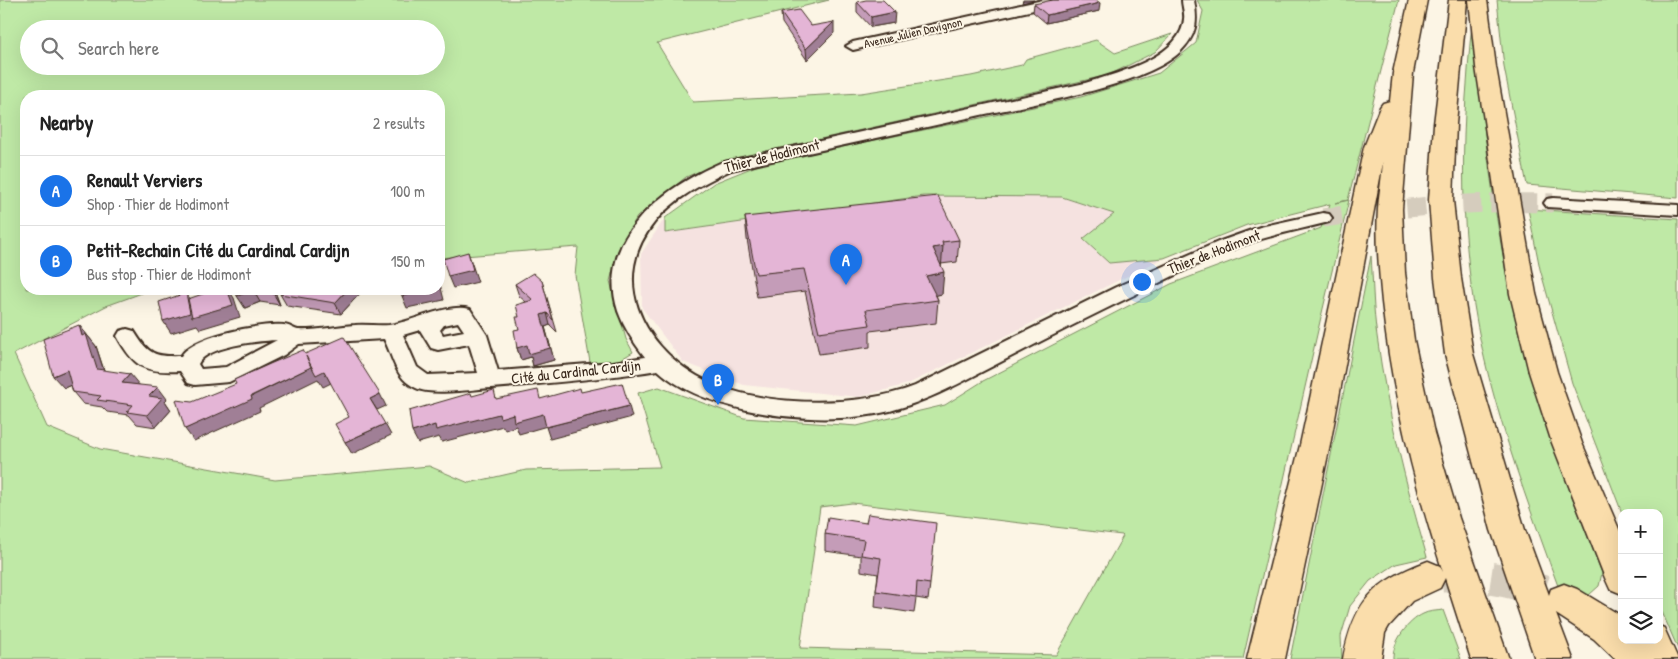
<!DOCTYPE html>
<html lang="en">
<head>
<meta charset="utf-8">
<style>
	body { margin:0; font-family:"Patrick Hand",sans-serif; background:#f2f2f2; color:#222 }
	.controls { position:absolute; right:15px; bottom:15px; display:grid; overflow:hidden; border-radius:10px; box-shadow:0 5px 20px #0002 }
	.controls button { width:45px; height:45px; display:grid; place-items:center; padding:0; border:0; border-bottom:1px solid #e0e0e0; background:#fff; color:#222; font:25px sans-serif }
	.you { position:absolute; left:1141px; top:281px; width:18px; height:18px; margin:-12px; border:4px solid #fff; border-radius:50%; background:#1a73e8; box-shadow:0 0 0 8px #1a73e833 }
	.badge { display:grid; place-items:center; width:32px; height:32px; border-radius:50%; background:#1a73e8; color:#fff; font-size:16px; font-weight:700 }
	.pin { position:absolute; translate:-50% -41px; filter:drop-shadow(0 1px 2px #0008) }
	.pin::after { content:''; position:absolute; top:26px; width:18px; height:15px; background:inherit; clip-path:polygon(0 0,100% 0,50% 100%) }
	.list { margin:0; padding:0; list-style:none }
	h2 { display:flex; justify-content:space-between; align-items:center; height:65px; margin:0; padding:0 20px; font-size:21px }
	h2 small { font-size:16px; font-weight:400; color:#767676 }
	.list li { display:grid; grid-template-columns:32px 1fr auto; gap:15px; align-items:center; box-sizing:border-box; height:70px; padding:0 20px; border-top:1px solid #e0e0e0 }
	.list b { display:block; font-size:19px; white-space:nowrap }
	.list p { margin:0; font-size:16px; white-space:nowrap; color:#767676 }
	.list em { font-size:16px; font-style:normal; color:#767676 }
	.icon { flex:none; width:28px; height:28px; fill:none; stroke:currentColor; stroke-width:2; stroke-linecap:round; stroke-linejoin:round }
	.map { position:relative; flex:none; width:1678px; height:659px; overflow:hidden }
	.search { position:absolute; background:#fff; box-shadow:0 5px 20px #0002; left:20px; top:20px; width:425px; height:55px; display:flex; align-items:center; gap:12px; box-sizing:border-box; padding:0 18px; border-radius:28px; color:#767676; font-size:19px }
	.panel { position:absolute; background:#fff; box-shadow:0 5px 20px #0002; left:20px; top:90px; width:425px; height:205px; border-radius:20px }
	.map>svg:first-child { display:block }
	.built { fill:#f5e2e0 }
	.green { fill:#bfe9a6; stroke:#7d8a62; fill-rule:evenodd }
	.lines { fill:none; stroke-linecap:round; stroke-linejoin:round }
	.minor-tunnel { stroke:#d5ccbd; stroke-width:19; stroke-dasharray:19 9; stroke-linecap:butt }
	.motorway-tunnel { stroke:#d5ccbd; stroke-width:33; stroke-dasharray:33 16; stroke-linecap:butt }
	.minor-casing { stroke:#3b2a1e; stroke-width:4 }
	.motorway-casing { stroke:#3b2a1e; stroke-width:3 }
	.minor { fill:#fcf5e5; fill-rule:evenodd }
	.motorway { fill:#faddab; fill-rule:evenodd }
	.wall { fill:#c49cb8; stroke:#3b2a1e }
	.shaded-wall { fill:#a07f96; stroke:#3b2a1e }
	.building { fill:#e4b5d6; stroke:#3b2a1e }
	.labels { text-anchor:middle; stroke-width:4; stroke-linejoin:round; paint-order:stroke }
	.far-street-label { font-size:12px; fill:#3b2a1e; stroke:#fcf5e5 }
	.street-label { font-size:15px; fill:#3b2a1e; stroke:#fcf5e5 }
</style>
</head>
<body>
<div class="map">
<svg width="1678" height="659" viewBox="0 0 1678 659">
	<rect width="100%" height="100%" fill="#fcf5e5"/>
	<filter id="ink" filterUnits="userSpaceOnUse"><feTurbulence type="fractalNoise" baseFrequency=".02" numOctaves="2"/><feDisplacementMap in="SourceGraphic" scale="10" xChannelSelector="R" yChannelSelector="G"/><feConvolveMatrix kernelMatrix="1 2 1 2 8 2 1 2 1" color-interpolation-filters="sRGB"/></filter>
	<g filter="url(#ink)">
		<polygon class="built" points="923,196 1062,197 1114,214 1108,263 1164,258 908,384 859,397 744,385 683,362 642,308 641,254 665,218 666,233"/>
		<g class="green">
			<path d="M0 0H829L657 43 693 102 861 93 971 76 1022 65 1026 59 1096 40 1115 53 1172 34 1155 52 1109 75 726 160 686 177 637 217 620 246 610 281 626 339 633 352 613 364 591 368 575 275 578 247 439 258V96H26V289H153L106 306 14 354 47 427 100 449 275 480 429 466 469 483 526 470 660 467 638 393 659 387 744 418 857 426 945 405 983 381 1171 284 1321 228 1330 204 1247 225 1164 258 1109 263 1083 239 1114 214 1062 197 923 196 665 233V218L714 183 761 164 1081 97 1159 73 1196 43 1203 11 1197 0H1399L1348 200 1335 203 1349 200 1321 317 1243 659H0ZM29 29H436V66H29ZM852 503 1122 535 1123 536 1056 655 800 648 820 507Z"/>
			<polygon points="1497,0 1678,0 1678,198 1527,185 1504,67"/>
			<path d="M1472 25C1484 128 1495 232 1519 333 1539 416 1571 494 1602 573L1599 586 1589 595 1574 594 1558 586C1535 523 1512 461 1494 396 1466 297 1459 199 1466 97 1468 73 1469 49 1472 25Z"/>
			<polygon points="1528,209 1678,219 1678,649 1659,605 1659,513 1622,513 1572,383 1540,269"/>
			<path d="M1371 256C1373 282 1373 310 1377 336 1387 411 1406 484 1427 557L1396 564 1370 581 1350 606 1341 636 1342 659H1290Z"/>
			<path d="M1443 610 1461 659H1393C1392 642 1408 621 1423 614 1428 611 1437 611 1443 610Z"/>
		</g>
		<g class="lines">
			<path class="minor-tunnel" d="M1323 218C1400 207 1476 201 1553 203"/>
			<path class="motorway-tunnel" d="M1442 576C1478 574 1511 580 1544 592"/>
			<g class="minor-casing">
				<g id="minor">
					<polygon points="1043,0 1067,0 1061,4 853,50 846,46 853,42"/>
					<path d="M1182 0H1194C1198 22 1197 35 1180 52 1142 88 1025 105 972 117 892 135 811 152 731 170 703 183 673 199 654 223 609 279 642 344 697 376 754 408 856 409 915 386L1116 287 1218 242 1260 227 1323 213 1329 214 1332 218 1329 222C1302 229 1275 234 1249 243 1215 255 1181 272 1149 288 1098 312 1047 338 997 364 962 382 928 401 890 411 845 422 792 420 747 410 716 403 682 392 658 370 603 379 548 383 492 388 475 389 431 396 416 388 395 378 394 359 384 339L299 344 284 355 229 382 195 385 188 383 180 371C144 373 134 367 117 336L120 331 127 329 134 331C148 354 154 357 181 356 192 336 261 323 284 325 289 325 293 329 298 330 316 331 337 326 355 325 366 324 378 326 389 325 413 322 447 303 470 309L487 335 498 371 613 362 645 357C634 343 624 328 618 311 595 238 663 188 720 163L1085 83C1115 74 1181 58 1184 19 1185 13 1182 6 1182 0ZM458 322 464 331 443 335 440 330 444 325ZM420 330 431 348 438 350 469 344 478 373 428 375 417 367 403 335ZM277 340 226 367 201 369 198 364C207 346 258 341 277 340Z"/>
					<polygon points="1553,198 1678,205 1678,215 1547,207 1544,203 1547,199"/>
				</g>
			</g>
			<g class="motorway-casing">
				<g id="motorway">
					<path d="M1409 0H1427L1413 73 1402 209 1405 273 1414 340 1434 433 1459 518 1509 659H1471L1445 578 1440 588 1412 601 1389 626 1385 633 1381 659H1343C1354 601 1373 582 1428 561L1440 566 1443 572C1414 484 1392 394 1382 302 1379 271 1376 239 1378 208 1379 193 1382 178 1383 162L1330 445 1285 659H1247L1300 445 1364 147 1380 107 1383 103 1390 101 1393 73Z"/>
					<polygon points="1449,0 1467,0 1456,124 1453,200 1461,278 1473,354 1525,530 1549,595 1551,589 1564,584 1577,589 1620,615 1622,617 1622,640 1659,640 1659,626 1664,628 1678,659 1615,659 1594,639 1556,614 1573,659 1535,659 1491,530 1445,354 1435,278 1429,200 1434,124"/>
					<polygon points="1469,0 1487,0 1496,67 1536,294 1557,372 1582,443 1622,536 1622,594 1610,589 1605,578 1552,443 1529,372 1510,294 1476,67"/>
				</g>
			</g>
			<use href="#minor" class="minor"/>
			<use href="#motorway" class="motorway"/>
		</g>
		<g class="wall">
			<polygon points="857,2 894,23 871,27 857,12"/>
			<polygon points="1034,4 1099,11 1046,23 1033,12"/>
			<polygon points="781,13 811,26 834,33 807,60 782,23"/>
			<polygon points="745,217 959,240 957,262 941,264 942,294 936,295 938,300 936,323 870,331 870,347 819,354 805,291 757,297 747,239"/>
			<polygon points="542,281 557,332 550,325 545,327 554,360 533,366 531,357 521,360 517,348 519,329 519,317 526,302 519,296 515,284"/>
			<polygon points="235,289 274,289 280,305 260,302 245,308"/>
			<polygon points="364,289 341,314 287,306 280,294"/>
			<polygon points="79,325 96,346 104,370 139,385 167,399 165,401 171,410 156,427 137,424 129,415 107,412 102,407 83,404 73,392 71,385 64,388"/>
			<polygon points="866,523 930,584 928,600 916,598 914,613 875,607 876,591 878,574 861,571 861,556 825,551 825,534"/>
		</g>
		<g class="shaded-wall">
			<polygon points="1023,0 1034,0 1022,3"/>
			<polygon points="1100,3 1099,11 1046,23 1047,15"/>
			<polygon points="895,12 894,23 871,27 871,17"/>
			<polygon points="834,22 834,33 807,60 806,49"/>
			<polygon points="943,246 941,269 933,248"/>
			<polygon points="468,252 478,282 453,288 448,276"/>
			<polygon points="944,272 942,294 924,298 926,276"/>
			<polygon points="439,280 444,300 407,308 402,296 434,289 439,289"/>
			<polygon points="227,289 228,289 234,298 240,317 200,329 197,325 171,333 163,321 186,293 194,305"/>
			<polygon points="272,289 274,289 280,305 273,293"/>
			<polygon points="348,289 364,289 341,314 335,303"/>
			<polygon points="253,290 260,302 245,308 237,296"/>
			<polygon points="547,313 550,325 545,327 554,360 533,366 531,357 521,360 517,348 541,315"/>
			<polygon points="79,325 96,346 107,381 97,369 82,336"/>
			<polygon points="311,367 324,371 331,383 323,387 318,379 259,408 260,411 194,441 185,429"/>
			<polygon points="67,370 78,382 64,388 53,376"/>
			<polygon points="130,374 140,386 122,383"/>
			<polygon points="158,387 167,399 165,401 171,410 156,427 147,415 149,396"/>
			<polygon points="380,394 386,406 377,410 370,399"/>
			<polygon points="629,406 632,417 550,439 546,427"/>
			<polygon points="499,414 543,414 547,426 519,434 516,426 505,430 503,426 442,442 439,437 418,443 412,432 435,425"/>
			<polygon points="385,424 391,435 352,454 345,442"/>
		</g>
		<g class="building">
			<polygon points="866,0 883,0 895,12 871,17 857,2"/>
			<polygon points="1053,0 1096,0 1100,3 1047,15 1034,4"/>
			<polygon points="799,10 811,26 834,22 806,49 781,13"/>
			<polygon points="938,196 959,240 942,242 943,246 933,248 944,272 926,276 938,300 866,310 870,325 819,332 804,269 756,274 745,217"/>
			<polygon points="468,252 473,270 448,276 443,259"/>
			<polygon points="533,273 542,281 553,320 547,313 541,315 550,348 529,354 527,345 517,348 514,330 519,329 516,317 519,317 516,305 533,300 515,284"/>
			<polygon points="217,289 227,289 233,305 192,317 188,299"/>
			<polygon points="235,289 272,289 273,293 253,290 237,296"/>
			<polygon points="285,289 348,289 335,303 280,294"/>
			<polygon points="400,289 434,289 402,296"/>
			<polygon points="186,293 190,313 163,321 159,302"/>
			<polygon points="79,325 82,336 86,334 97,369 130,374 122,383 158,387 149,396 162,398 147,415 127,412 133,405 97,400 101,396 73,392 67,370 53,376 43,339"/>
			<polygon points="344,337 380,394 370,399 385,424 345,442 335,424 349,417 324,371 316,375 306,356 311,367 251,396 252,399 185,429 176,400 192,402 236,384 234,380 272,363 303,350 305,354"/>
			<polygon points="622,383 629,406 546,427 543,414 514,422 513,414 500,418 499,414 436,430 435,425 412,432 409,411 471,393 472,396 494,390 496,399 538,390 540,399 580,388 581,392"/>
			<polygon points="868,514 936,523 930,584 917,582 916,597 876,591 881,558 861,555 864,540 825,534 828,517 866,523"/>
		</g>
	</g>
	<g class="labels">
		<g class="far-street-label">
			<text transform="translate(913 33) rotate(-13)" y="4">Avenue Julien Davignon</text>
		</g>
		<g class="street-label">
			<text transform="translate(772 156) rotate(-14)" y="5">Thier de Hodimont</text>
			<text transform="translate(1214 252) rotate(-21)" y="5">Thier de Hodimont</text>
			<text transform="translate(576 372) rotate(-6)" y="5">Cité du Cardinal Cardijn</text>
		</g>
	</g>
</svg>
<div class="controls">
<button>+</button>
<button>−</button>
<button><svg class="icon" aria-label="layers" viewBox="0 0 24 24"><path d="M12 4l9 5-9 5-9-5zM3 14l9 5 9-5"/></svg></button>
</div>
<div class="you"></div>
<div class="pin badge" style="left:846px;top:285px">A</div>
<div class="pin badge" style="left:718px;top:405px">B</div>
<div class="search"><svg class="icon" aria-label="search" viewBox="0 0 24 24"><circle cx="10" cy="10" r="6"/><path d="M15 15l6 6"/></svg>Search here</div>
<section class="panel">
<h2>Nearby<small>2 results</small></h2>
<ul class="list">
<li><span class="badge">A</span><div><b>Renault Verviers</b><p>Shop · Thier de Hodimont</p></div><em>100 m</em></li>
<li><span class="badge">B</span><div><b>Petit-Rechain Cité du Cardinal Cardijn</b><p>Bus stop · Thier de Hodimont</p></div><em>150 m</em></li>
</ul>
</section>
</div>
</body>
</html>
